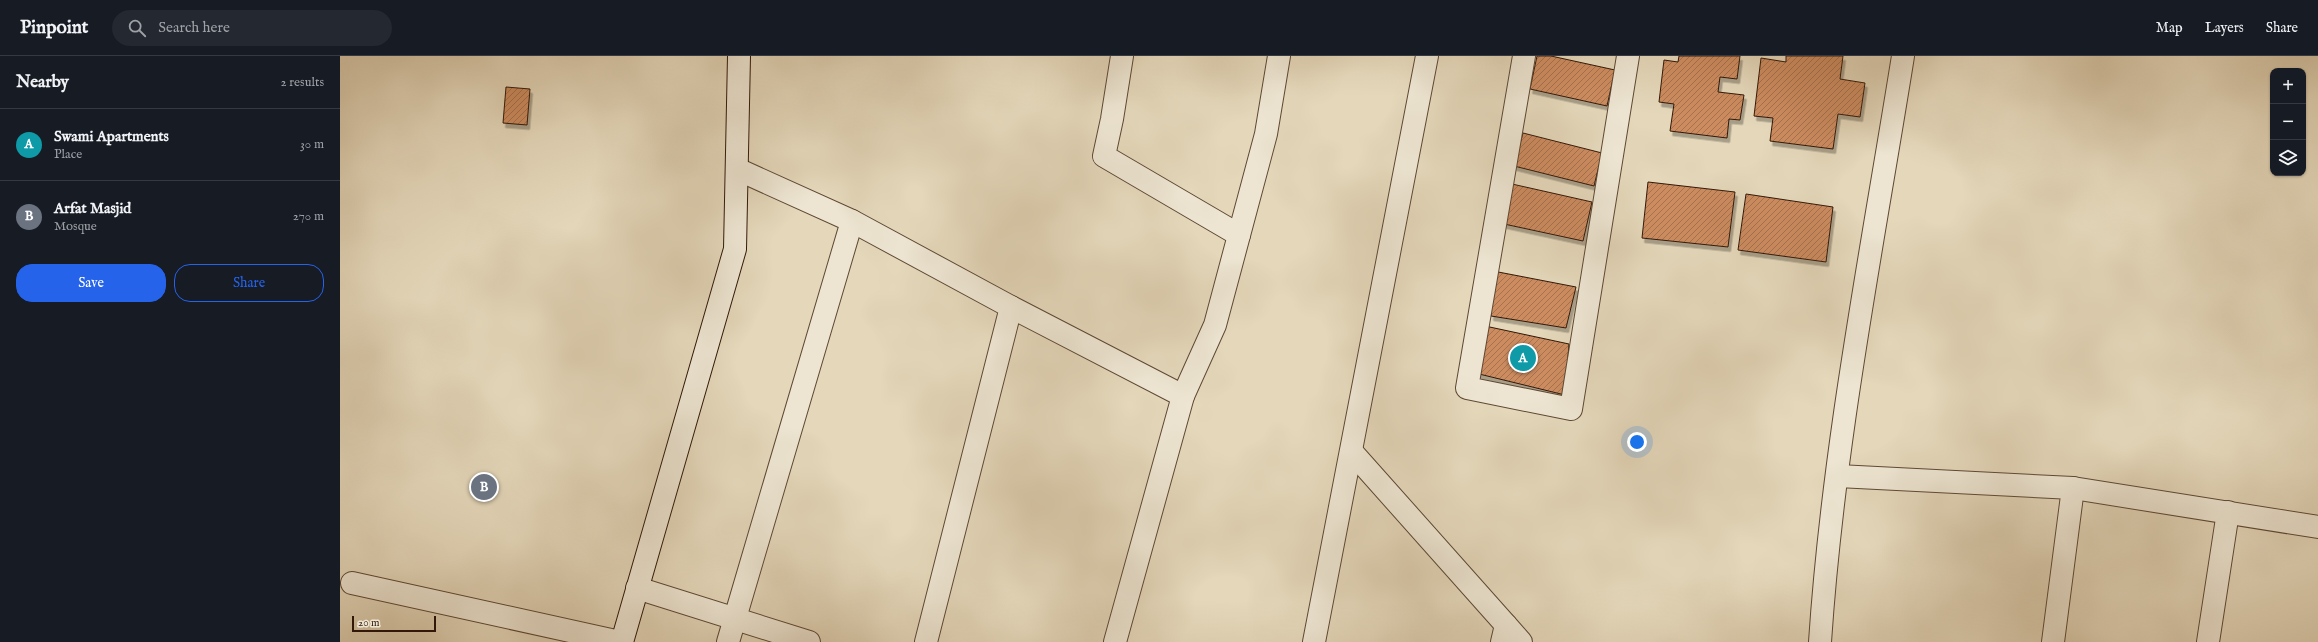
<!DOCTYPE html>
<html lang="en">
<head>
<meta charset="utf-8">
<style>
	body { margin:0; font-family:"IM FELL English",serif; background:#242831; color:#f1f3f6 }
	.controls { position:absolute; right:12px; top:12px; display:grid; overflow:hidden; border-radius:8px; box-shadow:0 1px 3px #0004 }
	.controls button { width:36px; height:36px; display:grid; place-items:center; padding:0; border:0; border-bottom:1px solid #363941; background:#171b24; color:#f1f3f6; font:20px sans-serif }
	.scale { position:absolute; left:12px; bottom:10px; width:84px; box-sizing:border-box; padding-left:4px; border:2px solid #311808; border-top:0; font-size:11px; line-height:14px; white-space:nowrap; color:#311808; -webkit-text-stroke:3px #ede5d2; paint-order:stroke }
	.you { position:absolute; left:1297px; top:386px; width:14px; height:14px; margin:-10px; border:3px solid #fff; border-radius:50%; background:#1a73e8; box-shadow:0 0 0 6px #1a73e833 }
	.badge { display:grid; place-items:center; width:26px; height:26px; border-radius:50%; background:#2563eb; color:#fff; font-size:13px; font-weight:700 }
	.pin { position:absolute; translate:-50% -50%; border:2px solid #fff; box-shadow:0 1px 4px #0006 }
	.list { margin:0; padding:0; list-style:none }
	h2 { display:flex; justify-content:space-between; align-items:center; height:52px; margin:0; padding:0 16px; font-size:17px }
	h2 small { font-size:13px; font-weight:400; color:#9ea1a6 }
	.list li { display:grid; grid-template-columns:26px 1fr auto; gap:12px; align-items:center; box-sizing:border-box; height:72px; padding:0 16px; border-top:1px solid #363941 }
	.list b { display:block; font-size:15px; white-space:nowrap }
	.list p { margin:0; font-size:13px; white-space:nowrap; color:#9ea1a6 }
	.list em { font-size:13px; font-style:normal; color:#9ea1a6 }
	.actions { display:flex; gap:8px; padding:12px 16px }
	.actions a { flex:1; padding:9px 0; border:1px solid #2563eb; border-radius:16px; text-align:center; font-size:14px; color:#2563eb }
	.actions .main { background:#2563eb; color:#fff }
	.icon { flex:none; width:22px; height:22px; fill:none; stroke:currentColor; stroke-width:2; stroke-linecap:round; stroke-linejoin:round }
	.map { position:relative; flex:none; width:1978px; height:586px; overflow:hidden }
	header { display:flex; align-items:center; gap:24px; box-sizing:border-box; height:56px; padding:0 20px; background:#171b24; border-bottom:1px solid #363941 }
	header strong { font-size:19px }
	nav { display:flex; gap:22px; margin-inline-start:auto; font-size:14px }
	.search { width:280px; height:36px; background:#242831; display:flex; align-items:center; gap:10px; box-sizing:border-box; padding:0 14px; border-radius:22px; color:#9ea1a6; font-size:15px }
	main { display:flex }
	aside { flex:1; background:#171b24 }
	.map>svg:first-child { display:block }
	.building { fill:url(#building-hatch); stroke:#311808; filter:url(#shadow) }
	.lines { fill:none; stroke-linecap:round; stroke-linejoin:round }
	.minor-casing { stroke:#5e4834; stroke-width:24 }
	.secondary-casing { stroke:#311808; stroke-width:24 }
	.minor { stroke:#ede5d2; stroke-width:22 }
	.secondary { stroke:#ede5d2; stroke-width:22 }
</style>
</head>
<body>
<header>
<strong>Pinpoint</strong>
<div class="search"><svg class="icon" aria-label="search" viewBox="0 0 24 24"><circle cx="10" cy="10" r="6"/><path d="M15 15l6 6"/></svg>Search here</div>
<nav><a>Map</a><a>Layers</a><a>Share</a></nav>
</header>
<main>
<aside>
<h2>Nearby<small>2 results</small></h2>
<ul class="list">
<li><span class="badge" style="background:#0f9aa8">A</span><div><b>Swami Apartments</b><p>Place</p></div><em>30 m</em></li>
<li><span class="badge" style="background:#6b7280">B</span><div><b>Arfat Masjid</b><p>Mosque</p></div><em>270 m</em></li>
</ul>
<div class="actions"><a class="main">Save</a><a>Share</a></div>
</aside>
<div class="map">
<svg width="1978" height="586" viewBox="0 0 1978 586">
	<defs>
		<pattern id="building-hatch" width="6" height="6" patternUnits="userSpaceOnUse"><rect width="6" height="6" fill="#cc8c60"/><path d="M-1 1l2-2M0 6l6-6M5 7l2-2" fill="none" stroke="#a6714d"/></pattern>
		<filter id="shadow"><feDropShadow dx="2.5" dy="4.5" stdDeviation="0" flood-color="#0004"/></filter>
	</defs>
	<rect width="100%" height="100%" fill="#e4d7ba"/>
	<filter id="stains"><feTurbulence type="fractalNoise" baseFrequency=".005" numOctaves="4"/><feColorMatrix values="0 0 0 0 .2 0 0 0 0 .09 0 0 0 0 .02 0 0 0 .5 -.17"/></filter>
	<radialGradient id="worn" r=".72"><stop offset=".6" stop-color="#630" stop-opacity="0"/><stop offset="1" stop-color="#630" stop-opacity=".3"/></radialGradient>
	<g class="building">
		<polygon points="1197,0 1211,0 1275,14 1267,50 1190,33"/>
		<polygon points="1339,0 1400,0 1397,23 1380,21 1378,36 1404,39 1400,64 1389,63 1387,82 1330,75 1334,48 1319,46 1324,4 1338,6"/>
		<polygon points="1446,0 1503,0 1500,23 1525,27 1520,61 1498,58 1493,93 1430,85 1433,62 1414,60 1421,2 1446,6"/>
		<polygon points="166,31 190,33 187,69 163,67"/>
		<polygon points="1183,77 1262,97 1254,130 1174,110"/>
		<polygon points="1308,126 1395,136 1388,191 1302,182"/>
		<polygon points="1172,128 1252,146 1243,185 1164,168"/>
		<polygon points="1406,138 1493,151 1486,206 1398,194"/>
		<polygon points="1153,215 1236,231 1226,272 1151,260"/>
		<polygon points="1145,270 1229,288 1225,339 1135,317"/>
	</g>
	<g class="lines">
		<g class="minor-casing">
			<g id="minor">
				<polyline points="782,0 772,63 764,100 899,179"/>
				<polyline points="1184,0 1127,332 1231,353 1288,0"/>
				<polyline points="512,165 671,251 586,586"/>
				<polyline points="671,251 843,340 775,586"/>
				<polyline points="843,340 875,269 926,78 939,0"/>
				<polyline points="1012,396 1166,569"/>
				<polyline points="1498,420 1733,432 1978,471"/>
				<polyline points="12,527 280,586"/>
				<polyline points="297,532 469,586"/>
				<polyline points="388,586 512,165 397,113"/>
				<polyline points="974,586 1087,0"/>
				<polyline points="1162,586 1166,569 1181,586"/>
				<path d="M1480 586C1493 390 1532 194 1563 0"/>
				<polyline points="1713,586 1733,432"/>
				<polyline points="1868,586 1888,456"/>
			</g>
		</g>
		<g class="secondary-casing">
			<polyline id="secondary" points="282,586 395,193 399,0"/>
		</g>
		<use href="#minor" class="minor"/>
		<use href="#secondary" class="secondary"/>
	</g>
	<rect width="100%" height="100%" filter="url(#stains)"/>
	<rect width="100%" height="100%" fill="url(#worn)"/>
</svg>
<div class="controls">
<button>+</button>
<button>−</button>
<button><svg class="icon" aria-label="layers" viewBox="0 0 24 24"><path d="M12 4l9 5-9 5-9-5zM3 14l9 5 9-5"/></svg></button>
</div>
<div class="scale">20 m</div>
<div class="you"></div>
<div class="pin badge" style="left:1183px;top:302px;background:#0f9aa8">A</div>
<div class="pin badge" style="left:144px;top:431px;background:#6b7280">B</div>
</div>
</main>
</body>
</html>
